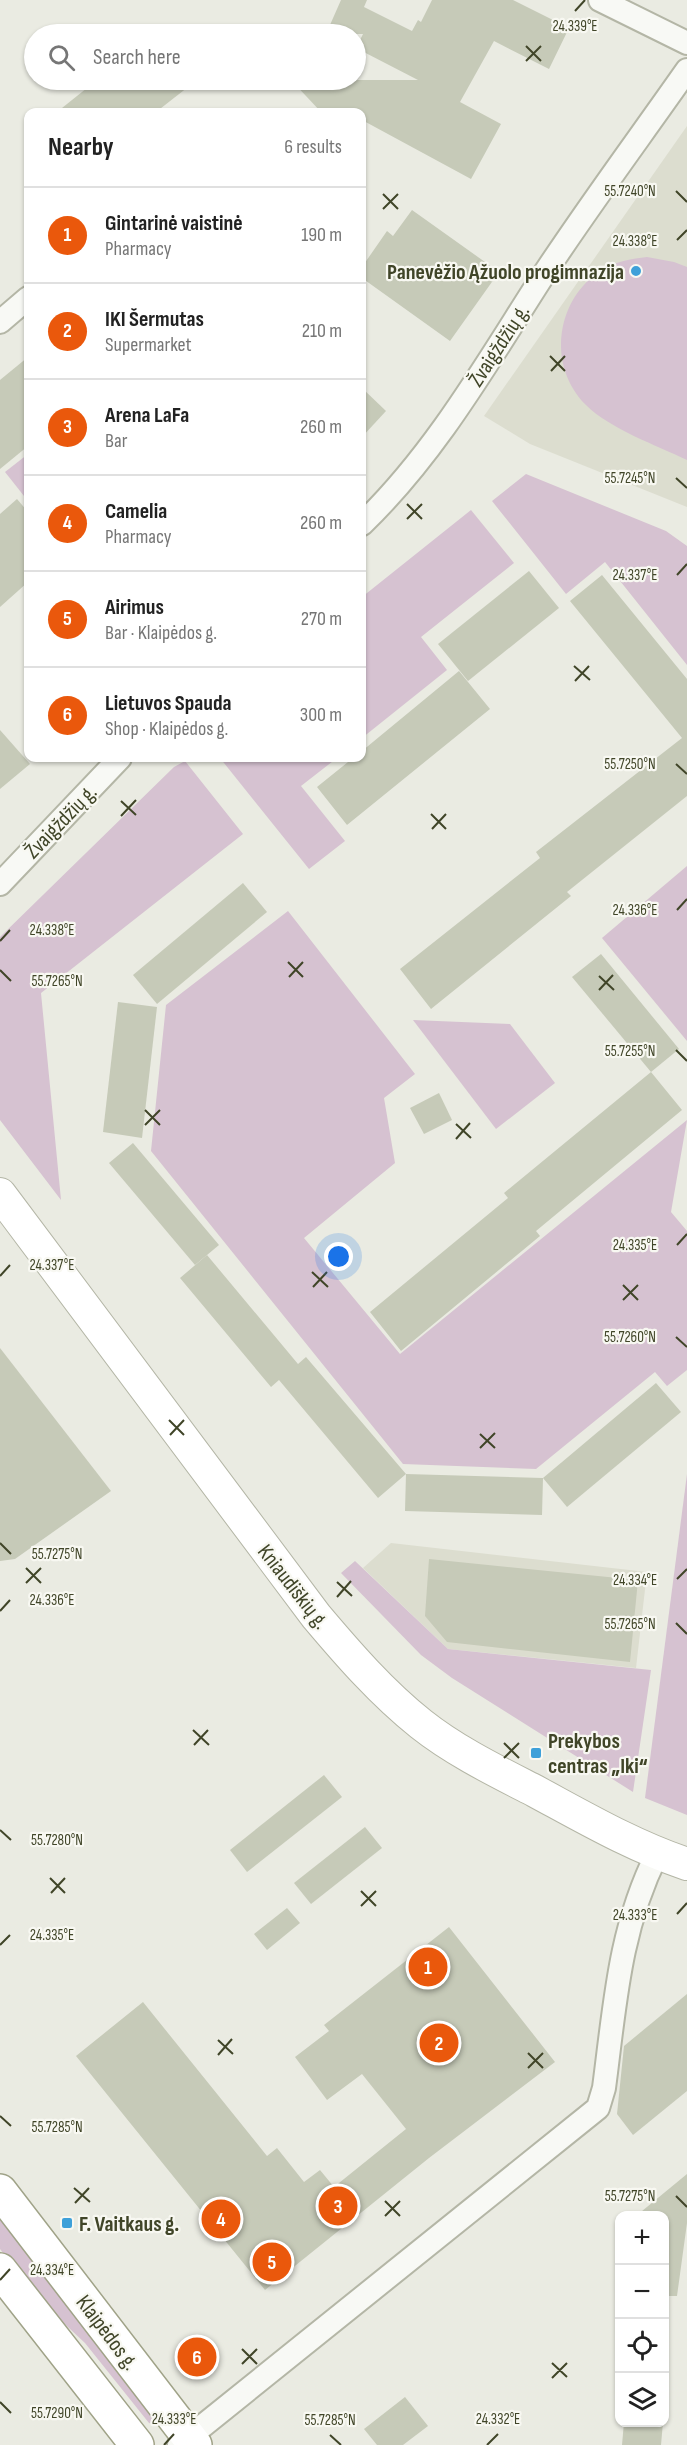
<!DOCTYPE html>
<html lang="en">
<head>
<meta charset="utf-8">
<style>
	body { margin:0; font-family:"Sofia Sans Condensed",sans-serif; background:#f6f6f6; color:#222 }
	.controls { position:absolute; right:18px; bottom:18px; display:grid; overflow:hidden; border-radius:12px; box-shadow:0 2px 4px #0004 }
	.controls button { width:54px; height:54px; display:grid; place-items:center; padding:0; border:0; border-bottom:2px solid #e0e0e0; background:#fff; color:#222; font:30px sans-serif }
	.you { position:absolute; left:339px; top:1257px; width:21px; height:21px; margin:-15px; border:4px solid #fff; border-radius:50%; background:#1a73e8; box-shadow:0 0 0 9px #1a73e833 }
	.badge { display:grid; place-items:center; width:39px; height:39px; border-radius:50%; background:#ea580c; color:#fff; font-size:20px; font-weight:700 }
	.pin { position:absolute; translate:-50% -50%; border:3px solid #fff; box-shadow:0 2px 6px #0006 }
	.list { margin:0; padding:0; list-style:none }
	h2 { display:flex; justify-content:space-between; align-items:center; height:78px; margin:0; padding:0 24px; font-size:26px }
	h2 small { font-size:20px; font-weight:400; color:#767676 }
	.list li { display:grid; grid-template-columns:39px 1fr auto; gap:18px; align-items:center; box-sizing:border-box; height:96px; padding:0 24px; border-top:2px solid #e0e0e0 }
	.list b { display:block; font-size:22px; white-space:nowrap }
	.list p { margin:0; font-size:20px; white-space:nowrap; color:#767676 }
	.list em { font-size:20px; font-style:normal; color:#767676 }
	.icon { flex:none; width:33px; height:33px; fill:none; stroke:currentColor; stroke-width:2; stroke-linecap:round; stroke-linejoin:round }
	.map { position:relative; flex:none; width:687px; height:2445px; overflow:hidden }
	.search { position:absolute; background:#fff; box-shadow:0 2px 4px #0004; left:24px; top:24px; width:342px; height:66px; display:flex; align-items:center; gap:15px; box-sizing:border-box; padding:0 21px; border-radius:33px; color:#767676; font-size:22px }
	.panel { position:absolute; background:#fff; box-shadow:0 2px 4px #0004; left:24px; top:108px; width:342px; height:654px; border-radius:12px }
	.map>svg:first-child { display:block }
	.built { fill:#dcddcf }
	.green { fill:#d6c2d1 }
	.building { fill:#c6cab8 }
	.lines { fill:none; stroke-linecap:round; stroke-linejoin:round }
	.minor-casing { stroke:#b4b6a6; stroke-width:26 }
	.secondary-casing { stroke:#b4b6a6; stroke-width:34 }
	.trunk-casing { stroke:#a0a388; stroke-width:36 }
	.minor { stroke:#f8f9f5; stroke-width:22 }
	.secondary { stroke:#fff; stroke-width:32 }
	.trunk { stroke:#fff; stroke-width:33 }
	.ticks { fill:none; stroke:#404528; stroke-width:2 }
	.poi-dot { fill:#3ea0d9; stroke:#f8f8f2; stroke-width:2 }
	.labels { text-anchor:middle; stroke-width:4.5; stroke-linejoin:round; paint-order:stroke }
	.poi-label { font-size:22px; font-weight:bold; fill:#404528; stroke:#f8f8f2; text-anchor:start }
	.street-label { font-size:22px; fill:#404528; stroke:#f8f8f2 }
	.ticks-label { font-size:15px; text-anchor:middle; fill:#404528; stroke:#f8f8f2; stroke-width:4.5; stroke-linejoin:round; paint-order:stroke }
</style>
</head>
<body>
<div class="map">
<svg width="687" height="2445" viewBox="0 0 687 2445">
	<rect width="100%" height="100%" fill="#eaebe2"/>
	<g class="built">
		<polygon points="687,126 687,507 530,444 484,416"/>
		<polygon points="391,1543 647,1572 636,1668 448,1649 363,1568"/>
	</g>
	<g class="green">
		<path d="M647 257 674 262 687 267V460C656 445 610 429 586 405 546 365 556 298 603 269 617 261 632 259 647 257Z"/>
		<polygon points="28,454 28,501 5,472"/>
		<polygon points="526,474 666,531 687,546 687,665 605,562 566,594 492,501"/>
		<polygon points="471,510 514,563 421,637 447,670 362,738 362,597"/>
		<polygon points="220,758 337,758 301,786 345,841 309,869"/>
		<polygon points="185,761 243,834 41,993 61,1200 0,1120 0,937 174,767"/>
		<polygon points="687,866 687,1041 602,938"/>
		<polygon points="288,911 415,1074 384,1098 395,1163 304,1238 400,1354 687,1120 671,1212 687,1231 687,1370 667,1386 655,1372 536,1469 403,1464 151,1151 166,1005"/>
		<polygon points="413,1020 510,1024 555,1083 496,1129"/>
		<polygon points="687,1474 687,1815 645,1798"/>
		<polygon points="355,1561 448,1649 651,1670 633,1792 452,1678 421,1655 341,1573"/>
		<polygon points="0,2216 160,2422 155,2425 149,2423 85,2343 37,2298 0,2249"/>
	</g>
	<g class="building">
		<polygon points="341,0 367,0 364,7 412,31 418,20 421,22 432,0 513,0 569,28 549,69 494,41 460,102 501,124 471,179 362,120 362,112 321,112 291,80 418,80 356,48 363,34 326,34"/>
		<polygon points="97,80 197,80 156,112 57,112"/>
		<polygon points="412,210 499,272 450,341 362,278 362,267 387,231 393,236"/>
		<polygon points="28,357 28,446 0,469 0,380"/>
		<polygon points="362,388 386,411 362,437"/>
		<polygon points="17,499 28,512 28,582 0,607 0,514"/>
		<polygon points="529,571 559,608 468,681 438,644"/>
		<polygon points="602,575 687,679 687,796 567,892 571,896 431,1009 400,969 540,858 536,852 682,738 570,601"/>
		<polygon points="459,671 490,709 347,825 317,787 353,758 362,758 362,751"/>
		<polygon points="0,730 30,764 0,789"/>
		<polygon points="243,883 267,912 157,1004 133,975"/>
		<polygon points="601,954 679,1049 651,1072 572,977"/>
		<polygon points="118,1002 157,1007 142,1138 103,1132"/>
		<polygon points="651,1072 682,1110 536,1231 540,1236 401,1351 370,1312 508,1198 504,1193"/>
		<polygon points="439,1093 452,1120 424,1134 410,1108"/>
		<polygon points="133,1143 219,1245 195,1265 109,1163"/>
		<polygon points="207,1255 298,1364 306,1357 406,1474 378,1498 279,1380 271,1387 180,1278"/>
		<polygon points="0,1348 111,1491 15,1559 0,1561"/>
		<polygon points="656,1383 681,1412 567,1507 543,1478"/>
		<polygon points="406,1474 543,1478 542,1515 405,1511"/>
		<polygon points="429,1559 638,1580 630,1662 447,1642 425,1616"/>
		<polygon points="324,1775 342,1797 247,1872 230,1850"/>
		<polygon points="365,1827 382,1848 311,1904 294,1883"/>
		<polygon points="287,1908 300,1923 267,1950 254,1934"/>
		<polygon points="449,1927 555,2062 429,2158 265,2290 76,2056 143,2002 267,2156 277,2148 304,2182 320,2170 334,2187 406,2129 362,2074 327,2100 295,2057 329,2031 324,2025"/>
		<polygon points="687,1994 687,2091 633,2135 617,2114 624,2046"/>
		<polygon points="687,2174 687,2223 677,2296 664,2296 664,2216 636,2216"/>
		<polygon points="405,2397 428,2426 403,2445 377,2445 364,2429"/>
		<polygon points="624,2422 663,2422 661,2445 622,2445"/>
	</g>
	<g class="lines">
		<g class="minor-casing">
			<g id="minor">
				<polyline points="600,0 687,43"/>
				<polyline points="0,322 28,298"/>
				<path d="M362 524C437 452 489 359 546 271 591 203 640 137 687 70"/>
				<polyline points="0,884 120,758"/>
				<path d="M179 2445 598 2108 604 2088C615 2005 619 1930 657 1854"/>
			</g>
		</g>
		<g class="secondary-casing">
			<path id="secondary" d="M0 1194 316 1616C348 1654 382 1693 421 1724 455 1751 496 1771 535 1791 585 1818 633 1846 687 1864"/>
		</g>
		<g class="trunk-casing">
			<g id="trunk">
				<polyline points="0,2191 195,2445"/>
				<polyline points="0,2270 137,2445"/>
			</g>
		</g>
		<use href="#minor" class="minor"/>
		<use href="#secondary" class="secondary"/>
		<use href="#trunk" class="trunk"/>
	</g>
	<path class="ticks" d="M575 11 585 0M526 46 541 61M526 61 541 46M676 191 687 202M383 194 398 209M383 209 398 194M677 240 687 230M550 356 565 371M551 371 565 356M676 478 687 488M407 504 422 519M407 519 422 504M677 575 687 564M574 666 590 680M575 681 589 666M676 764 687 774M121 801 136 815M431 814 446 829M121 816 136 800M432 829 446 814M677 910 687 899M0 941 10 930M288 962 303 977M0 970 11 981M599 976 614 990M289 977 303 962M599 990 613 975M676 1050 687 1061M145 1110 160 1125M456 1124 471 1138M145 1125 160 1110M456 1139 470 1123M677 1245 687 1234M312 1272 328 1287M0 1276 10 1265M623 1285 638 1300M313 1287 327 1272M623 1300 638 1285M676 1337 687 1347M169 1420 184 1435M480 1434 495 1448M170 1435 184 1420M480 1448 495 1433M0 1543 11 1554M26 1568 41 1583M677 1579 687 1569M337 1582 352 1596M26 1583 41 1568M337 1597 351 1581M0 1611 10 1600M676 1623 687 1634M193 1730 209 1745M504 1743 519 1758M194 1745 208 1730M504 1758 519 1743M0 1830 11 1840M50 1878 65 1893M361 1891 376 1906M51 1893 65 1878M361 1906 376 1891M677 1914 687 1903M0 1945 10 1935M218 2040 233 2054M528 2053 543 2068M218 2055 232 2039M528 2068 543 2053M0 2116 11 2126M74 2188 90 2202M676 2196 687 2207M385 2201 400 2216M75 2203 89 2188M385 2216 400 2201M0 2280 10 2269M242 2349 257 2364M552 2363 567 2377M242 2364 257 2349M552 2378 567 2363M0 2402 11 2413M330 2435 341 2445M164 2445 174 2434M487 2445 498 2434"/>
	<g class="poi-dot">
		<circle cx="636" cy="271" r="6"/>
		<rect x="530" y="1747" width="12" height="12" rx="3"/>
		<rect x="61" y="2217" width="12" height="12" rx="3"/>
	</g>
	<g class="labels">
		<g class="poi-label">
			<text x="624" y="279" text-anchor="end">Panevėžio Ąžuolo progimnazija</text>
			<text x="548" y="1748">Prekybos<tspan x="548" dy="25">centras „Iki“</tspan></text>
			<text x="79" y="2231">F. Vaitkaus g.</text>
		</g>
		<g class="street-label">
			<text transform="translate(498 345) rotate(-57)" y="8">Žvaigždžių g.</text>
			<text transform="translate(60 821) rotate(-46)" y="8">Žvaigždžių g.</text>
			<text transform="translate(294 1586) rotate(52)" y="8">Kniaudiškių g.</text>
			<text transform="translate(108 2332) rotate(53)" y="8">Klaipėdos g.</text>
		</g>
	</g>
	<g class="ticks-label">
		<text x="575" y="31">24.339°E</text>
		<text x="630" y="196">55.7240°N</text>
		<text x="635" y="246">24.338°E</text>
		<text x="630" y="483">55.7245°N</text>
		<text x="635" y="580">24.337°E</text>
		<text x="630" y="769">55.7250°N</text>
		<text x="635" y="915">24.336°E</text>
		<text x="52" y="935">24.338°E</text>
		<text x="57" y="986">55.7265°N</text>
		<text x="630" y="1056">55.7255°N</text>
		<text x="635" y="1250">24.335°E</text>
		<text x="52" y="1270">24.337°E</text>
		<text x="630" y="1342">55.7260°N</text>
		<text x="57" y="1559">55.7275°N</text>
		<text x="635" y="1585">24.334°E</text>
		<text x="52" y="1605">24.336°E</text>
		<text x="630" y="1629">55.7265°N</text>
		<text x="57" y="1845">55.7280°N</text>
		<text x="635" y="1920">24.333°E</text>
		<text x="52" y="1940">24.335°E</text>
		<text x="57" y="2132">55.7285°N</text>
		<text x="630" y="2201">55.7275°N</text>
		<text x="52" y="2275">24.334°E</text>
		<text x="57" y="2418">55.7290°N</text>
		<text x="174" y="2424">24.333°E</text>
		<text x="498" y="2424">24.332°E</text>
		<text x="330" y="2425">55.7285°N</text>
	</g>
</svg>
<div class="controls">
<button>+</button>
<button>−</button>
<button><svg class="icon" aria-label="locate" viewBox="0 0 24 24"><circle cx="12" cy="12" r="6"/><path d="M12 2v4M12 18v4M2 12h4M18 12h4"/></svg></button>
<button><svg class="icon" aria-label="layers" viewBox="0 0 24 24"><path d="M12 4l9 5-9 5-9-5zM3 14l9 5 9-5"/></svg></button>
</div>
<div class="you"></div>
<div class="pin badge" style="left:428px;top:1967px">1</div>
<div class="pin badge" style="left:439px;top:2043px">2</div>
<div class="pin badge" style="left:338px;top:2206px">3</div>
<div class="pin badge" style="left:221px;top:2219px">4</div>
<div class="pin badge" style="left:272px;top:2262px">5</div>
<div class="pin badge" style="left:197px;top:2357px">6</div>
<div class="search"><svg class="icon" aria-label="search" viewBox="0 0 24 24"><circle cx="10" cy="10" r="6"/><path d="M15 15l6 6"/></svg>Search here</div>
<section class="panel">
<h2>Nearby<small>6 results</small></h2>
<ul class="list">
<li><span class="badge">1</span><div><b>Gintarinė vaistinė</b><p>Pharmacy</p></div><em>190 m</em></li>
<li><span class="badge">2</span><div><b>IKI Šermutas</b><p>Supermarket</p></div><em>210 m</em></li>
<li><span class="badge">3</span><div><b>Arena LaFa</b><p>Bar</p></div><em>260 m</em></li>
<li><span class="badge">4</span><div><b>Camelia</b><p>Pharmacy</p></div><em>260 m</em></li>
<li><span class="badge">5</span><div><b>Airimus</b><p>Bar · Klaipėdos g.</p></div><em>270 m</em></li>
<li><span class="badge">6</span><div><b>Lietuvos Spauda</b><p>Shop · Klaipėdos g.</p></div><em>300 m</em></li>
</ul>
</section>
</div>
</body>
</html>
